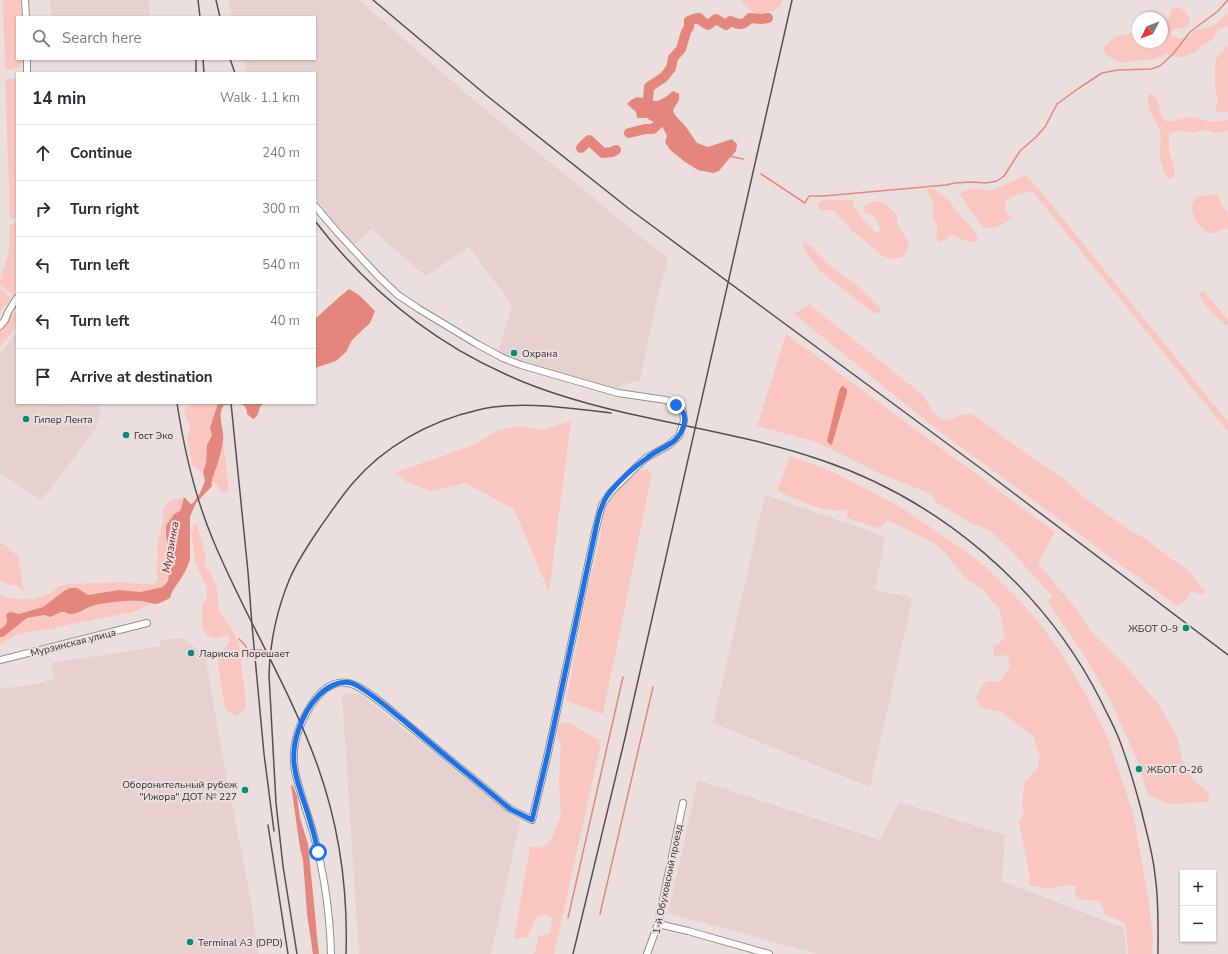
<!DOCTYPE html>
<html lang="en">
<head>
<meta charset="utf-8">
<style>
	body { margin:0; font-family:"Nunito Sans",sans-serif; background:#f7f7f7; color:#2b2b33 }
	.controls { position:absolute; right:12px; bottom:12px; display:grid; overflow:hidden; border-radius:0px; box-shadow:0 1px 3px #0004 }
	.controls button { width:36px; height:36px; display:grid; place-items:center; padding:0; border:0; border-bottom:1px solid #e1e1e2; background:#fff; color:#2b2b33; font:20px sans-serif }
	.compass { position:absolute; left:1132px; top:12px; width:36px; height:36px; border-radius:50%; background:#fff; box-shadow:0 1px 3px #0004; rotate:228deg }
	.stop { position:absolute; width:12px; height:12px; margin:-9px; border:3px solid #1a73e8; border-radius:50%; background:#fff }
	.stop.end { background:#1a73e8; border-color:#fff; box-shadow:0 1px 4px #0008 }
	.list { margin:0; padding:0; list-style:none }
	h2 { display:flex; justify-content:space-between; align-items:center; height:52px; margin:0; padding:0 16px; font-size:17px }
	h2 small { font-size:13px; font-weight:400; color:#7c7c81 }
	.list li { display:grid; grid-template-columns:26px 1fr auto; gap:12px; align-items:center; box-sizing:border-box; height:56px; padding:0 16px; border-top:1px solid #e1e1e2 }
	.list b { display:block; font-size:15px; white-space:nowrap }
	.list em { font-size:13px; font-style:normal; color:#7c7c81 }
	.icon { flex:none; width:22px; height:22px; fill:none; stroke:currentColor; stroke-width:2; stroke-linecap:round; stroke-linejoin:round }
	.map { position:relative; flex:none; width:1228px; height:954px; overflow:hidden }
	.search { position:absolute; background:#fff; box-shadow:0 1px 3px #0004; left:16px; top:16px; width:300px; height:44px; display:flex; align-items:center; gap:10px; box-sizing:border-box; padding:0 14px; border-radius:0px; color:#7c7c81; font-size:15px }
	.panel { position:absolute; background:#fff; box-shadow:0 1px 3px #0004; left:16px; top:72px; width:300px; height:332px; border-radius:0px }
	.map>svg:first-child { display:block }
	.built { fill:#e6d1ce }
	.green { fill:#f9c7c0 }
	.water { fill:#e5867c }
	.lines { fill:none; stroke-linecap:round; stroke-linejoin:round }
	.stream { stroke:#e5867c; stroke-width:1.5 }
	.river { stroke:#e5867c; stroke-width:10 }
	.minor-casing { stroke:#988d8b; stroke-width:8 }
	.minor { stroke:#fff; stroke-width:6 }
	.rail { stroke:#554f4e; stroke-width:1.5 }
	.route { stroke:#1a73e8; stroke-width:5 }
	.poi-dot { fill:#018f79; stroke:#ebdfdd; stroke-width:1.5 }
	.labels { text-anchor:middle; stroke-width:4; stroke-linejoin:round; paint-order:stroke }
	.poi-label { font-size:10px; fill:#353030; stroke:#ebdfdd; text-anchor:start }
	.street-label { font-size:10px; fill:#353030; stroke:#ebdfdd }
	.water-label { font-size:11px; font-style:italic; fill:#691413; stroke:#ebdfdd }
</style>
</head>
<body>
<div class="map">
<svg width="1228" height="954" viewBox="0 0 1228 954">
	<rect width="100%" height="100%" fill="#ebdfdd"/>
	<g class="built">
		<polygon points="49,0 149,0 150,17 52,17"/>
		<polygon points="228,0 359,0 476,102 668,259 658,295 640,380 619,386 617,391 515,361 498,353 512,305 469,247 426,276 371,229 355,244 329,217 315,196 315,73 247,73 243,59 315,59 315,17 232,17"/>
		<polygon points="17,332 17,403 98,403 101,414 95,430 41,501 0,473 0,354"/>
		<polygon points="765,495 867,530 885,538 875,590 909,597 912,600 870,787 713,723"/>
		<polygon points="182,638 205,655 224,764 251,900 258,954 0,954 0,689 37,684 54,678 51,663 161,646 160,640"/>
		<polygon points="342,694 360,694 520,822 491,954 359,954"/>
		<polygon points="698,780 880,840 899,802 1005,835 1002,881 1124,928 1126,954 818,954 668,913"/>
	</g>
	<g class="green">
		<polygon points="3,0 20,0 21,17 17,17 17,59 22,59 22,65 17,68 5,70"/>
		<path d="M741 0H783L779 8 775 10 759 14C752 12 745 6 741 0Z"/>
		<path d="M1177 7C1184 8 1197 22 1185 27 1181 29 1177 28 1172 30L1171 34 1173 37C1184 38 1189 41 1194 30L1207 28 1215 25 1228 12V26L1218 30 1212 40 1204 44 1194 53 1182 57 1173 56 1166 54 1155 59 1141 60 1125 63 1117 61 1106 55 1104 51V47C1108 43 1113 38 1118 36 1124 34 1131 34 1138 31V42H1162V25L1167 21 1172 8Z"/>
		<polygon points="1228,45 1228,112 1218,112 1215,108 1218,100 1215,88 1215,63 1216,59"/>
		<polygon points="5,79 17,79 17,218 10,219"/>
		<path d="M1151 94C1160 97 1159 108 1161 116L1167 122 1191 117 1213 122 1228 120V131L1217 133 1204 130 1196 132 1177 131 1169 134V152L1173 164 1175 175 1172 178H1168C1161 168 1159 157 1160 145 1160 142 1161 138 1161 135 1160 125 1152 118 1149 109 1148 105 1148 100 1147 96Z"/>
		<path d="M1026 175 1046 198 1228 422V432L1033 192C1022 192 1015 194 1006 201L1005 211 1012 217C1003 224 995 231 983 227L965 203 960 194 961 192 971 189H981L991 191Z"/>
		<path d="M931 188C936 190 948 198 951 203 953 206 954 208 956 211 964 219 972 227 978 238L975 242C966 243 960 237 951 235L943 241 939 242 936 237C942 223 928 220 934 203L926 190Z"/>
		<path d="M1216 194 1219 196 1222 206 1228 213V227C1223 229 1218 232 1213 233 1202 234 1193 218 1192 209 1191 205 1194 200 1195 197Z"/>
		<path d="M832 200H854L853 205 865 222 876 233 880 230C878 220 875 215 865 213L864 208C877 195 886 204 897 215V221L898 226 907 239 909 244 908 249 902 257 892 259 882 256 864 240 852 231 847 224 839 218 834 210H824L819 209 818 204 822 201Z"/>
		<path d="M17 223V288L13 295 0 285C0 274 6 264 8 253 10 244 10 233 10 224Z"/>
		<polygon points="804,241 808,245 812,247 833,268 860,288 880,307 880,312 875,314 820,271 807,254 803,245"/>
		<polygon points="0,288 11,298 0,312"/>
		<path d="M1203 291 1228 319V327C1219 319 1200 303 1199 292Z"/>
		<polygon points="809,304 923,395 933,412 942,420 952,419 959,415 972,414 1027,454 1064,479 1087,500 1131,531 1144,538 1191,573 1196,581 1205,591 1203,595 1191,591 1187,599 1177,606 931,425 794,314"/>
		<polygon points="14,312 17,313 17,326 0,347 0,329"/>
		<polygon points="786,334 1055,532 1038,563 1077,610 1090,630 1113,654 1124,664 1160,706 1176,735 1184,764 1193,780 1209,793 1208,802 1169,804 1148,795 1136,757 1109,698 1083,653 1051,607 1048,600 1053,597 1003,542 988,530 971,523 936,502 931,494 881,474 817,442 757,426"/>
		<polygon points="190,403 218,403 210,428 212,435 207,445 206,463 203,472 194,467 192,463 187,439 189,434 190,427 184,411"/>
		<polygon points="571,421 549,592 514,509 465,483 431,491 405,481 396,472 474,445 496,431 520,426 544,430"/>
		<polygon points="223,441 229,490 226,492 222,492 217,485 211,480 216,467"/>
		<path d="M790 456 831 471 899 506 965 551 989 570 1020 601 1041 625 1061 653 1084 691 1107 736 1133 813 1148 896 1153 937 1152 954H1128L1125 923 1105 914 1100 901 1080 899 1075 894 1076 886C1068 884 1063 886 1054 888 1046 889 1037 887 1029 885L1030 877 1019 822 1024 814 1022 805 1023 794 1025 782 1038 767 1040 757 1033 736 1001 712 980 707 976 698 978 692 985 682 993 681 1001 682 1003 676 1010 668 1008 657 1004 655 994 656 993 651 994 645 999 644 1005 636 1000 611 983 589 966 579 944 552 934 543 887 520 883 525 878 528 847 518V509L837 511 815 507 777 491Z"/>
		<polygon points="647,469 652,474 603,714 566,701 586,597 598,548 606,503 638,470"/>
		<polygon points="184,497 182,505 180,511 174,514 166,526 166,537 169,546 166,555 169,566 169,574 168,581 163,587 140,592 119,590 88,595 82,591 64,591 43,607 19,614 11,612 6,616 7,619 6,624 0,629 0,595 4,597 18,599 33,599 51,593 59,586 68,584 126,582 135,584 154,584 158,580 156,570 158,560 157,545 163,521 163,512 164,507 170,501"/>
		<path d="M197 524 206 558 204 566 210 572 217 588 219 612 232 629 239 644 246 705 243 712 236 716 226 710C224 698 216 665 219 656 221 650 228 647 230 640L227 633C223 638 215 640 209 637L204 631 202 624V605L207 598V588L198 569 194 556 192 535 193 525Z"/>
		<polygon points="0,542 18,556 24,593 17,585 11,585 2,581 0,582"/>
		<path d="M139 601 152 604 133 612 67 625 51 629 29 632 15 635 0 645V637H3C21 624 28 612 53 617L55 614C60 613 65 611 68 614 75 615 83 612 89 608 94 604 89 606 94 605 109 601 124 601 139 601Z"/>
		<polygon points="567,722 599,740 600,747 554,954 533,954 536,949 538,936 549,934 553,918 545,914 537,916 527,937 514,939 530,846 540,848 548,843 552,838 561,814 559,781 561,746 558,739 557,729 559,724"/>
	</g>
	<g class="water">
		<path d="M673 91 679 94V100L673 110 675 115 686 127 697 143 708 147 732 139 737 144 736 151 727 161 719 171 713 173 698 170 685 162 670 150 665 142 667 136 660 122 651 121 647 118H637L636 112 627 104C640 90 643 102 656 101 663 100 668 95 673 91Z"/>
		<polygon points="349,289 359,295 375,311 370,323 352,340 346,352 336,361 315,368 315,319 337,299"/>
		<polygon points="843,386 847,389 847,393 833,441 832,444 830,445 827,441 839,391 841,387"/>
		<path d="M218 403H264C263 404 261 406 260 407 258 412 259 416 253 419L247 414C247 400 235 404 224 405 216 416 225 429 223 441 222 448 218 464 215 471 213 477 211 480 212 486L196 503 190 517V560L185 572 172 592 170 598C166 600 160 603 156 604 151 604 145 601 140 601 127 600 113 602 100 604 88 605 80 615 68 614 62 609 56 615 51 617L44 615 27 618 3 637H0V629C7 625 8 622 6 615L8 613 11 612 19 614 43 607 64 591 70 588H77L88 595 119 590 140 592 163 587 168 581 169 574V566L166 555 169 546 166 537V526L174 514 180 511 182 505 184 497 191 504 193 503 200 493 205 481 203 472 206 463 207 445 212 435 210 428Z"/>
		<polygon points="291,785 293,786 297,796 300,818 308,844 315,914 317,937 319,954 313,954 307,914 303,860 300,848"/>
	</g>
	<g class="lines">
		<g class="stream">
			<polyline points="729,156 743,159"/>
			<polyline points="761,174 805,203 809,196 824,196 946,185 955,183 971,182 986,183 997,181 1004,176 1020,151 1036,137 1045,127 1057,104 1079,88 1102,73 1118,70 1151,69 1160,66 1173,54 1190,32 1218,11 1228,0"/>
			<polyline points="239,639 245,645 247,650 262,650 265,653"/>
			<polyline points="600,914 653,687"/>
			<polyline points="568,918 623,677"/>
		</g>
		<g class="river">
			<path d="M629 133 645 129H653L660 122 650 105 646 102 648 100 649 87 664 77 671 68 673 58 681 49 686 32 689 27V21L694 19 699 18 703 22 708 25 716 19 726 25 730 21C740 25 743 26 750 18L761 19 768 18"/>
			<polyline points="581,148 589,140 603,153 612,152 616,150"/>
		</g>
		<g class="minor-casing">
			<g id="minor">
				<polyline points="25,0 26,17"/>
				<polyline points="27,59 27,73"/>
				<path d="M315 206 338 233 379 277 398 295 419 309 477 344 503 358 521 365 604 389 618 393 666 400 676 405 683 411 684 421 679 436 669 445 646 458 637 466 610 493 602 505 595 532 548 753 532 820 510 809C476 781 441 752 407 724 395 714 363 685 348 683 331 680 318 694 310 707 298 726 291 749 295 771 299 791 307 811 313 832 324 872 330 912 331 954"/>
				<polyline points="0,326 5,320 8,312 17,298"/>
				<polyline points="0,660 147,623"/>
				<polyline points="658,924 688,931 769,954"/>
				<polyline points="647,954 658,924 683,803"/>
			</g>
		</g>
		<use href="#minor" class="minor"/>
		<g class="rail">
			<polyline points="198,0 200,17"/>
			<polyline points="216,0 220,17"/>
			<polyline points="373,0 486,95 628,208 983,470 1228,655"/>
			<polyline points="203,59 204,73"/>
			<polyline points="230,59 235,73"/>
			<polyline points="196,73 196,59"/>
			<path d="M315 221C365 286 428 339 503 373 547 394 601 408 649 418 705 430 766 441 821 460 940 500 1044 588 1101 701 1106 712 1112 722 1117 734 1127 758 1134 783 1141 809 1146 831 1153 853 1155 875 1159 901 1158 928 1158 954"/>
			<path d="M177 403C184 449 195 497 213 540 245 617 290 688 318 767 339 826 348 891 346 954"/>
			<polyline points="231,403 248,572 252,625 264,754 274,831"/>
			<polyline points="268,825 288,954"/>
			<path d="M297 954 283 866 276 803 269 675C270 642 277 609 290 578 298 560 310 542 321 526 331 512 341 497 352 484 384 446 430 421 478 410 521 400 567 408 611 413"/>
			<polyline points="573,954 625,738 792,0"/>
		</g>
	</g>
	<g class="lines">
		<path class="route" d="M318 852C315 837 311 823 306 808 302 796 297 783 295 770 290 745 301 714 319 695 327 687 339 680 351 683 366 688 390 710 403 720 438 750 474 779 510 809L532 820 548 753 595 532C598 518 601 503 610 492 621 479 634 467 647 458 662 446 679 445 684 424 686 415 683 410 676 405"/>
	</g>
	<g class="poi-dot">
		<circle cx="514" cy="353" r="4"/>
		<circle cx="26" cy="419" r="4"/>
		<circle cx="126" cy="435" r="4"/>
		<circle cx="1186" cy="628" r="4"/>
		<circle cx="191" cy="653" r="4"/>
		<circle cx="1139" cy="769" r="4"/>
		<circle cx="245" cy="790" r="4"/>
		<circle cx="190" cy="942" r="4"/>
	</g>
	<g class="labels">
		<g class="poi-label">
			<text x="522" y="357">Охрана</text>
			<text x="34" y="423">Гипер Лента</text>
			<text x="134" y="439">Гост Эко</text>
			<text x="1178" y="632" text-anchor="end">ЖБОТ О-9</text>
			<text x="199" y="657">Лариска Порешает</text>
			<text x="1147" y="773">ЖБОТ О-26</text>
			<text x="237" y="788" text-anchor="end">Оборонительный рубеж<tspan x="237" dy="12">"Ижора" ДОТ № 227</tspan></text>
			<text x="198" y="946">Terminal A3 (DPD)</text>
		</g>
		<g class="street-label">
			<text transform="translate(73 642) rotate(-14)" y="4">Мурзинская улица</text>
			<text transform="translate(667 879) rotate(-78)" y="4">1-й Обуховский проезд</text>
		</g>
		<g class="water-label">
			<text transform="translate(170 547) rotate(-80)" y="4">Мурзинка</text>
		</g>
	</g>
</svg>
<div class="controls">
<button>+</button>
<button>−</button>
</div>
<svg class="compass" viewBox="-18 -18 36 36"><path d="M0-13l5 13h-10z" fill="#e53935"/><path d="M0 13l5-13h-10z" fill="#7c7c81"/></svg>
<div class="stop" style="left:318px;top:852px"></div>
<div class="stop end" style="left:676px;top:405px"></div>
<div class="search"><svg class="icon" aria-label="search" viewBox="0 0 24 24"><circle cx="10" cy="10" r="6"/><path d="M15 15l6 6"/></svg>Search here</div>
<section class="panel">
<h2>14 min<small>Walk · 1.1 km</small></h2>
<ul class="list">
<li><svg class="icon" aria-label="ahead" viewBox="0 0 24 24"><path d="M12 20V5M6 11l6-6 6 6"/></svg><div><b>Continue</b></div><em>240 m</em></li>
<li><svg class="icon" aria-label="right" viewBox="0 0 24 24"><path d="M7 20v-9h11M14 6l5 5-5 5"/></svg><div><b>Turn right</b></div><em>300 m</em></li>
<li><svg class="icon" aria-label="left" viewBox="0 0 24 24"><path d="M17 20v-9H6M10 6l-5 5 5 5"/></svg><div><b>Turn left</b></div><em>540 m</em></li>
<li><svg class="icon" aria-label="left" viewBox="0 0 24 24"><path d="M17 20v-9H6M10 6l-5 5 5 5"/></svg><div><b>Turn left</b></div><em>40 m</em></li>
<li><svg class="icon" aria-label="arrive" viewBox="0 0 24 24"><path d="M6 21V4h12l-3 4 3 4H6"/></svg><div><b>Arrive at destination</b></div></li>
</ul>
</section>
</div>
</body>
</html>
